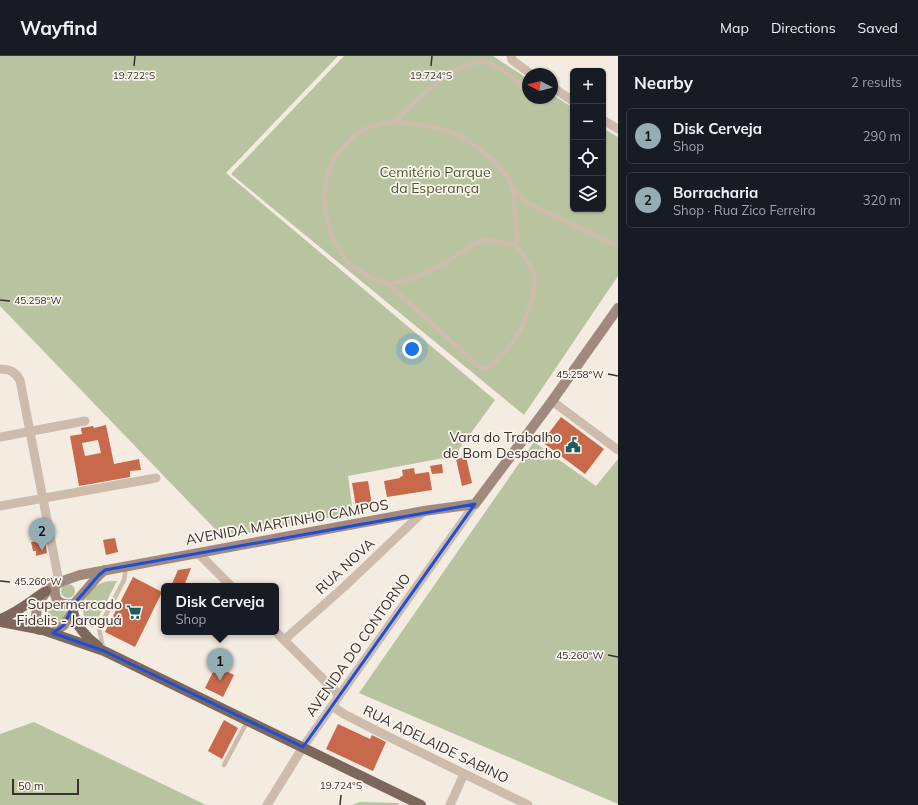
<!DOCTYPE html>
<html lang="en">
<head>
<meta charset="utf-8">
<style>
	body { margin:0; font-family:Mulish,sans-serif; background:#20242c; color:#f1f3f6 }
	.controls { position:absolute; right:12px; top:12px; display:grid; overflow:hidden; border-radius:6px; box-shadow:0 1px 3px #0004 }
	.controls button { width:36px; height:36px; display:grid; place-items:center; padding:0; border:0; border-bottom:1px solid #363941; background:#171b24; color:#f1f3f6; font:20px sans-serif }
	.compass { position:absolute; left:522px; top:12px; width:36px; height:36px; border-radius:50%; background:#171b24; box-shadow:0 1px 3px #0004; rotate:277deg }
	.scale { position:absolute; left:12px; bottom:10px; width:67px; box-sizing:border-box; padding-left:4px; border:2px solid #3b302b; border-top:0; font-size:11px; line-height:14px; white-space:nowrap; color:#3b302b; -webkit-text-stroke:3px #fbf5ee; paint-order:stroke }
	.you { position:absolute; left:412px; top:293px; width:14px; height:14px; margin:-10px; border:3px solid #fff; border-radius:50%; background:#1a73e8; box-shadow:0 0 0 6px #1a73e833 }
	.badge { display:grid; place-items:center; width:26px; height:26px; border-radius:50%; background:#92aeb2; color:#111; font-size:13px; font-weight:700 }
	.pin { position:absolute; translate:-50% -33px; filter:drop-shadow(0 1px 2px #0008) }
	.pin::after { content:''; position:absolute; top:21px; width:14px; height:12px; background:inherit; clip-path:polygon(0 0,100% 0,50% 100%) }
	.popup { position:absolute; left:161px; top:527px; width:118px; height:52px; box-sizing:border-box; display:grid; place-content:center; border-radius:6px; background:#171b24; filter:drop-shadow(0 1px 3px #0005); font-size:13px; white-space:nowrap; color:#9ea1a6 }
	.popup b { font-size:15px; color:#f1f3f6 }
	.popup::after { content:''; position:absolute; left:50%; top:100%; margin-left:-8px; border:8px solid transparent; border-top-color:#171b24 }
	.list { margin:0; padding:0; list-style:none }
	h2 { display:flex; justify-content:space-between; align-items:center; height:52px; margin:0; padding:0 16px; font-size:17px }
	h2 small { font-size:13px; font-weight:400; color:#9ea1a6 }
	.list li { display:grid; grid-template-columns:26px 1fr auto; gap:12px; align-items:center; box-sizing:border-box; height:56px; margin:0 8px 8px; padding:0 8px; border:1px solid #363941; border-radius:6px }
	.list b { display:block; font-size:15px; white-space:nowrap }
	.list p { margin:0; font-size:13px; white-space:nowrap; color:#9ea1a6 }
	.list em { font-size:13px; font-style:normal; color:#9ea1a6 }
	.icon { flex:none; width:22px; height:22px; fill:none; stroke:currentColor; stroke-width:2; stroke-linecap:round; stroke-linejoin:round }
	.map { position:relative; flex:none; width:618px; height:749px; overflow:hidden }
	header { display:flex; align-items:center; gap:24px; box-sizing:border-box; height:56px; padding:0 20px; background:#171b24; border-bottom:1px solid #363941 }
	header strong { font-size:19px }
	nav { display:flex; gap:22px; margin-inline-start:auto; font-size:14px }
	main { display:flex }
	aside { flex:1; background:#171b24 }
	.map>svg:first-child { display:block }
	.green { fill:#b8c4a0 }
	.building { fill:#c8694b; fill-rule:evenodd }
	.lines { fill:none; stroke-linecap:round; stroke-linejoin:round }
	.service { stroke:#cdbbac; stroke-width:4.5 }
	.minor { stroke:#cdbbac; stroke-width:9 }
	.secondary { stroke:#a18a7d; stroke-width:10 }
	.primary { stroke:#7d675c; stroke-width:10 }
	.marked { fill:none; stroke:#1d4ed8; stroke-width:3; stroke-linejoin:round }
	.ticks { fill:none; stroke:#3b302b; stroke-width:1.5 }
	.labels { text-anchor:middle; stroke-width:3.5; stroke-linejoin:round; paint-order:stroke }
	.park-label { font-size:14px; fill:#4a5a2e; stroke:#fbf5ee }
	.poi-label { font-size:14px; fill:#3b302b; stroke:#fbf5ee; text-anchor:end }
	.street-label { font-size:14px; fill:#3b302b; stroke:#fbf5ee }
	.ticks-label { font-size:10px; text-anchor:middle; fill:#3b302b; stroke:#fbf5ee; stroke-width:3.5; stroke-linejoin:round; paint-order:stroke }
</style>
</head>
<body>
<header>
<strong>Wayfind</strong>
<nav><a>Map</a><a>Directions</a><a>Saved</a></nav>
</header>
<main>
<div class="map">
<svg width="618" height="749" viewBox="0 0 618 749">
	<rect width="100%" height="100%" fill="#f4ebe1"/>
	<g class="green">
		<polygon points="0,0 338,0 226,117 495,344 454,400 348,420 353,457 232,480 215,473 0,250"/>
		<polygon points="344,0 493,0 528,23 528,42 552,42 552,38 573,52 573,153 603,153 603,72 618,81 618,220 524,359 231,118"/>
		<polygon points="534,386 596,430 618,403 618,748 359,637"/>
		<path d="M117 525 93 572C90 570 87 568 86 565 79 554 87 534 98 529 104 525 110 525 117 525Z"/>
		<circle cx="68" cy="535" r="7"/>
		<path d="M51 545 58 553 66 555 61 566C42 578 42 558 51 545Z"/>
		<polygon points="34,666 206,749 0,749 0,678"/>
		<polygon points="360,746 399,747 398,749 352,749"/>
	</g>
	<g class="building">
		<polygon points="561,361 604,393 585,418 542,386"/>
		<path d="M106 369 114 408 139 403 141 414 130 415V421L79 430 70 380 82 378 81 372 93 370 94 372ZM98 384 101 397 85 400 82 387Z"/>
		<polygon points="466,401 472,427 462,430 456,403"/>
		<polygon points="442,408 443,417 432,418 430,410"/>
		<polygon points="414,412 415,418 429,416 432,434 387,441 384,425 400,422 400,421 403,420 402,414"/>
		<polygon points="368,425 372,449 356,451 352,427"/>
		<polygon points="115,482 118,496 106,499 103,484"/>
		<polygon points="45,484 47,497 36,500 36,495 33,495 31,486"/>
		<polygon points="191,512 184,530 171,530 178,514"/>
		<polygon points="133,521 162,536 135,591 105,576"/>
		<polygon points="216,610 234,619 223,641 205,632"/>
		<polygon points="224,664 238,672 222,703 208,695"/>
		<polygon points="338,668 370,683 372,679 386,686 373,715 326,693"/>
	</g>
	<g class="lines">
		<g class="service">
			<path d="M395 66C414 46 458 0 490 7 502 13 516 25 528 33"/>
			<polyline points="513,134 517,182 516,186 511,188 486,184 475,187 447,206 410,224 388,228 374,223 353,211 346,204 332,181 326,159 324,142 326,123 335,100 355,79 369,71 383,67 400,66 431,71 447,75 461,80 478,92 493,104 507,120 513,134 529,148 618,190"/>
			<path d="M388 228 481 312 484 313 489 312C496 305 503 298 510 290 523 273 539 237 533 216 529 205 521 196 514 187"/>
			<polyline points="103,592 99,572 124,524 126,511"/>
			<polyline points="224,709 248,664"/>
		</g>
		<g class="minor">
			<polyline points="511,0 512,4 531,18"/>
			<polyline points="552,31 573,45"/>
			<polyline points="603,64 618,73"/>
			<path d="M0 313C10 313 15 316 20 324L59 526"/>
			<polyline points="552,345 618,394"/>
			<polyline points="0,381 85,365"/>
			<polyline points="0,450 156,422"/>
			<polyline points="198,497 231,530"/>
			<polyline points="276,576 339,639"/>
			<polyline points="284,584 344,531 424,455"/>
			<polyline points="332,650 344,658 381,677 528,749"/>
			<polyline points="267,749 303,691 475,448"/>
			<polyline points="450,749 464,718"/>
		</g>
		<g class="secondary">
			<path d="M55 529C53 544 59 550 74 548"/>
			<path d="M39 574C35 565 35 558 38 549 48 528 59 526 80 519L424 455 475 448 552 345 618 252"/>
			<polyline points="53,577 64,569 73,555 74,548 99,519 105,514"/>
		</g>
		<g class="primary">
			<path d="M73 555C75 569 87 582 98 590"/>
			<path d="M0 563C19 556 30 545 46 535"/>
			<polyline points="0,566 43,574 104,595 421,749"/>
		</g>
	</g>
	<path class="marked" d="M475 448 303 691 104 595 53 577 64 569 74 548 99 519 105 514Z"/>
	<path class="ticks" d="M134 10 135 0M431 10 432 0M0 244 10 245M608 318 618 320M0 525 10 526M608 599 618 601M340 749 341 739"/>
	<defs>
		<g id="civic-bare" transform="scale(1.2)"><path d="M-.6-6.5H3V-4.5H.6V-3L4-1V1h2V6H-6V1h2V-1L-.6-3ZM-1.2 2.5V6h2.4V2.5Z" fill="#1f5a5e" stroke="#fbf5ee" stroke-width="2.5" paint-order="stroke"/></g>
		<g id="supermarket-bare" transform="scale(1.2)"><path d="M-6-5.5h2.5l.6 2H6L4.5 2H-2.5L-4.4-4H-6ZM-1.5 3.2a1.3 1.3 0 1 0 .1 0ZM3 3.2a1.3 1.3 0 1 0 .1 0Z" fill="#1f5a5e" stroke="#fbf5ee" stroke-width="2.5" paint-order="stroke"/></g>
	</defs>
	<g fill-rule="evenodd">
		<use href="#civic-bare" x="573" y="389"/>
		<use href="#supermarket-bare" x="134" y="556"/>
	</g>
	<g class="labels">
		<g class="park-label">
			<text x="435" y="121">Cemitério Parque<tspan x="435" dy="16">da Esperança</tspan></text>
		</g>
		<g class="poi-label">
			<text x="561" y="386">Vara do Trabalho<tspan x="561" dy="16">de Bom Despacho</tspan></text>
			<text x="122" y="553">Supermercado<tspan x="122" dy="16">Fidelis - Jaraguá</tspan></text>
		</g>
		<g class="street-label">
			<text transform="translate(287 466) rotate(-10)" y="5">AVENIDA MARTINHO CAMPOS</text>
			<text transform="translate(345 510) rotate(-43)" y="5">RUA NOVA</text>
			<text transform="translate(358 589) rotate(-55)" y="5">AVENIDA DO CONTORNO</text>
			<text transform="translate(436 688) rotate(26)" y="5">RUA ADELAIDE SABINO</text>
		</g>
	</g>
	<g class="ticks-label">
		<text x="134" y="23">19.722°S</text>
		<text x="431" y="23">19.724°S</text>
		<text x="38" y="248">45.258°W</text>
		<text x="580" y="322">45.258°W</text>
		<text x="38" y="529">45.260°W</text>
		<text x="580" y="603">45.260°W</text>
		<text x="341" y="733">19.724°S</text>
	</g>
</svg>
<div class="controls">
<button>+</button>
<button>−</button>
<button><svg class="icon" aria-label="locate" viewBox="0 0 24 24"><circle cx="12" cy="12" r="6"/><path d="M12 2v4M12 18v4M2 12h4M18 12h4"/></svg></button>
<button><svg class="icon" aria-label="layers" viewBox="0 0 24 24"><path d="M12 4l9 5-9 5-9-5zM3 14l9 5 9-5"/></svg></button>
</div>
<svg class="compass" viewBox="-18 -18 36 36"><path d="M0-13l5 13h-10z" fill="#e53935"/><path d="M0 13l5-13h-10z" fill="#9ea1a6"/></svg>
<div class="scale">50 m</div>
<div class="you"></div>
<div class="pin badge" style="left:220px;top:625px">1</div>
<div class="popup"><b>Disk Cerveja</b>Shop</div>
<div class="pin badge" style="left:42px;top:495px">2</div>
</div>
<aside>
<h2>Nearby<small>2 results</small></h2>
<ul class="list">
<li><span class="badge">1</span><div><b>Disk Cerveja</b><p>Shop</p></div><em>290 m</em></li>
<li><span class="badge">2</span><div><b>Borracharia</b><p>Shop · Rua Zico Ferreira</p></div><em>320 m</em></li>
</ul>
</aside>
</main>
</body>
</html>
